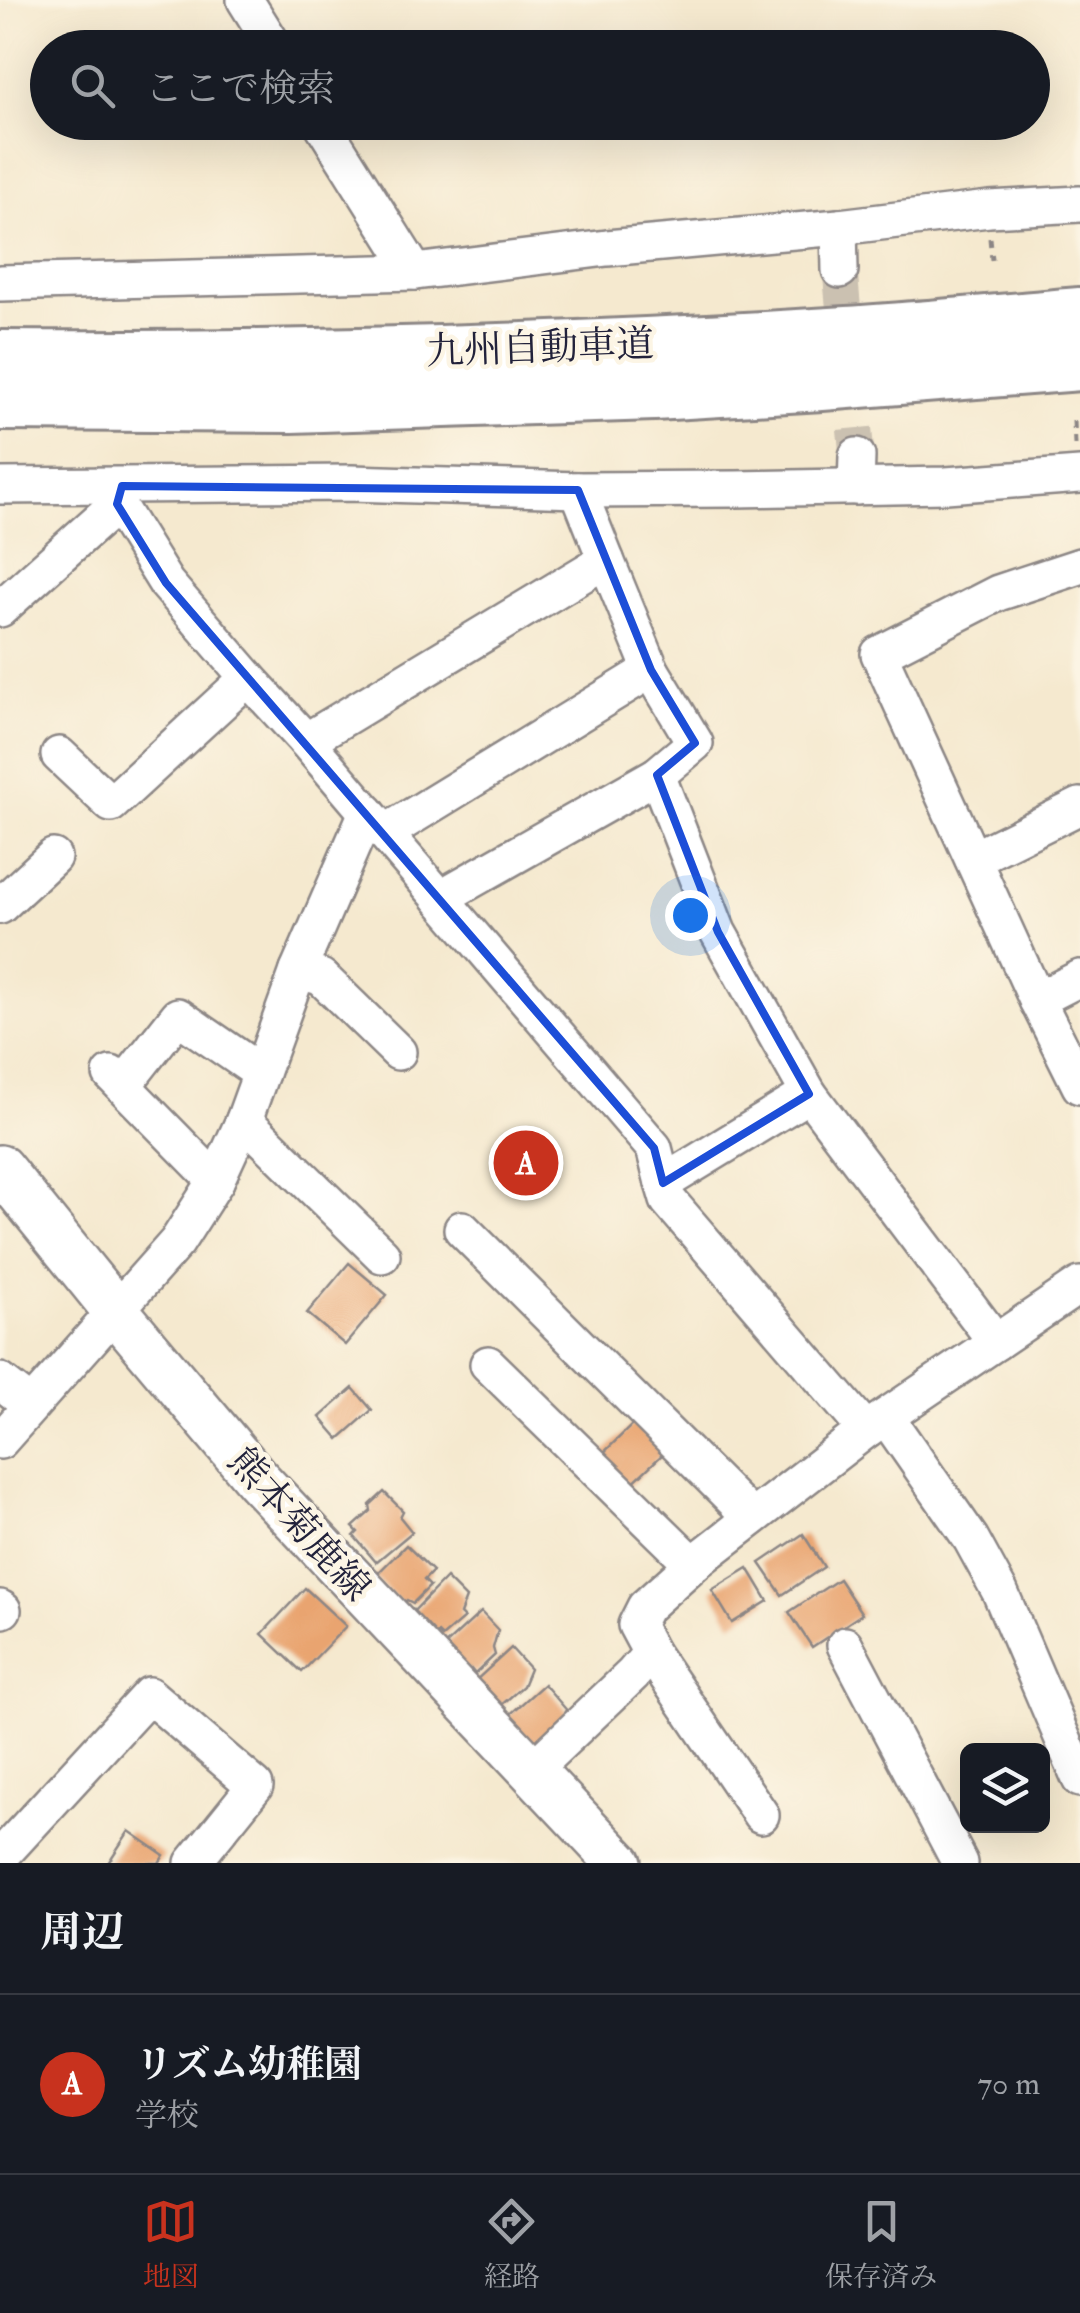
<!DOCTYPE html>
<html lang="ja">
<head>
<meta charset="utf-8">
<style>
	body { margin:0; font-family:"IM FELL Double Pica","Noto Serif JP",serif; background:#20242c; color:#f1f3f6 }
	.controls { position:absolute; right:30px; bottom:30px; display:grid; overflow:hidden; border-radius:15px; box-shadow:0 10px 40px #0002 }
	.controls button { width:90px; height:90px; display:grid; place-items:center; padding:0; border:0; border-bottom:2px solid #363941; background:#171b24; color:#f1f3f6; font:50px sans-serif }
	.you { position:absolute; left:690px; top:915px; width:35px; height:35px; margin:-25px; border:8px solid #fff; border-radius:50%; background:#1a73e8; box-shadow:0 0 0 15px #1a73e833 }
	.badge { display:grid; place-items:center; width:65px; height:65px; border-radius:50%; background:#c8321e; color:#fff; font-size:32px; font-weight:700 }
	.pin { position:absolute; translate:-50% -50%; border:5px solid #fff; box-shadow:0 2px 10px #0006 }
	.list { margin:0; padding:0; list-style:none }
	h2 { display:flex; justify-content:space-between; align-items:center; height:130px; margin:0; padding:0 40px; font-size:42px }
	h2 small { font-size:32px; font-weight:400; color:#9ea1a6 }
	.list li { display:grid; grid-template-columns:65px 1fr auto; gap:30px; align-items:center; box-sizing:border-box; height:180px; padding:0 40px; border-top:2px solid #363941 }
	.list b { display:block; font-size:38px; white-space:nowrap }
	.list p { margin:0; font-size:32px; white-space:nowrap; color:#9ea1a6 }
	.list em { font-size:32px; font-style:normal; color:#9ea1a6 }
	.icon { flex:none; width:55px; height:55px; fill:none; stroke:currentColor; stroke-width:2; stroke-linecap:round; stroke-linejoin:round }
	.map { position:relative; flex:none; width:1080px; height:1863px; overflow:hidden }
	.search { position:absolute; background:#171b24; box-shadow:0 10px 40px #0002; left:30px; right:30px; top:30px; height:110px; display:flex; align-items:center; gap:25px; box-sizing:border-box; padding:0 35px; border-radius:55px; color:#9ea1a6; font-size:38px }
	.sheet { height:310px; background:#171b24 }
	nav { display:flex; justify-content:space-around; align-items:center; box-sizing:border-box; height:140px; border-top:2px solid #363941; background:#171b24; font-size:28px; color:#9ea1a6 }
	nav a { display:grid; justify-items:center; gap:5px }
	nav .on { color:#c8321e }
	.map>svg:first-child { display:block }
	.building { fill:#e9a470 }
	.lines { fill:none; stroke-linecap:round; stroke-linejoin:round }
	.minor-tunnel { stroke:#cbc1b1; stroke-width:35; stroke-dasharray:35 18; stroke-linecap:butt }
	.minor-casing { stroke:#8c8685; stroke-width:40 }
	.major-casing { stroke:#8c8685; stroke-width:50 }
	.highway-casing { stroke:#8c8685; stroke-width:58 }
	.path { stroke:#8c8685; stroke-width:5; stroke-dasharray:8 8; stroke-linecap:butt }
	.minor { stroke:#fff; stroke-width:35 }
	.major { stroke:#fff; stroke-width:45 }
	.highway { stroke:#fff; stroke-width:52 }
	.marked { fill:none; stroke:#1d4ed8; stroke-width:8; stroke-linejoin:round }
	.labels { text-anchor:middle; stroke-width:9; stroke-linejoin:round; paint-order:stroke }
	.street-label { font-size:38px; fill:#22223b; stroke:#fcf5e5 }
</style>
</head>
<body>
<div class="map">
<svg width="1080" height="1863" viewBox="0 0 1080 1863">
	<rect width="100%" height="100%" fill="#fcf5e5"/>
	<filter id="ink" filterUnits="userSpaceOnUse"><feTurbulence type="fractalNoise" baseFrequency=".01" numOctaves="2"/><feDisplacementMap in="SourceGraphic" scale="20" xChannelSelector="R" yChannelSelector="G"/><feConvolveMatrix kernelMatrix="1 2 1 2 8 2 1 2 1" color-interpolation-filters="sRGB"/></filter>
	<filter id="wash" filterUnits="userSpaceOnUse"><feTurbulence type="fractalNoise" baseFrequency=".0048" numOctaves="4" result="noise"/><feDisplacementMap in="SourceGraphic" scale="40" xChannelSelector="R" yChannelSelector="G"/><feGaussianBlur stdDeviation="2.25" result="paint"/><feColorMatrix in="noise" values="0 0 0 0 0 0 0 0 0 0 0 0 0 0 0 0 0 1.4 0 .05"/><feComposite in="paint" operator="in"/></filter>
	<g filter="url(#wash)">
		<rect width="100%" height="100%" fill="#f5e9cf"/>
		<g id="blocks">
			<g class="building">
				<polygon points="349,1263 387,1295 345,1345 307,1313"/>
				<polygon points="353,1388 372,1410 339,1439 320,1417"/>
				<polygon points="634,1423 664,1453 625,1490 596,1460"/>
				<polygon points="384,1492 403,1511 400,1517 412,1532 376,1562 354,1536 358,1532 353,1527 371,1511 370,1505"/>
				<polygon points="803,1534 824,1567 782,1595 760,1563"/>
				<polygon points="406,1545 433,1571 424,1580 430,1586 413,1603 407,1600 402,1605 374,1577"/>
				<polygon points="748,1568 768,1601 732,1623 712,1590"/>
				<polygon points="446,1578 466,1598 460,1614 464,1618 442,1637 438,1633 431,1636 410,1615"/>
				<polygon points="839,1579 862,1614 812,1647 789,1612"/>
				<polygon points="305,1588 346,1626 302,1672 262,1634"/>
				<polygon points="481,1612 498,1630 493,1648 495,1655 475,1674 471,1669 466,1674 442,1648"/>
				<polygon points="511,1648 530,1669 523,1686 498,1708 474,1682"/>
				<polygon points="544,1684 570,1714 532,1746 507,1717"/>
				<polygon points="129,1831 164,1855 159,1863 108,1863"/>
			</g>
		</g>
	</g>
	<g filter="url(#ink)">
		<use href="#blocks" fill-opacity="0" stroke="#8c8685" stroke-width="2.5"/>
		<g class="lines">
			<polyline class="minor-tunnel" points="840,270 857,456"/>
			<g class="minor-casing">
				<g id="minor">
					<polyline points="245,0 275,48"/>
					<polyline points="321,122 415,272"/>
					<polyline points="839,227 840,270"/>
					<polyline points="0,283 415,272 607,248 839,227 989,209 1080,204"/>
					<polyline points="0,486 351,483 578,490 736,489 946,485 1080,475"/>
					<polyline points="856,487 857,456"/>
					<polyline points="1080,566 998,593 879,654 1037,1000 1080,1086"/>
					<polyline points="0,609 117,504 122,486"/>
					<polyline points="248,678 306,741 606,560 578,490"/>
					<polyline points="306,741 440,898 657,775 695,743 651,670 606,560"/>
					<polyline points="59,755 111,804 248,678 166,583 117,504"/>
					<polyline points="657,775 718,932 809,1094 996,1342"/>
					<polyline points="385,833 651,670"/>
					<polyline points="973,859 1080,806"/>
					<polyline points="440,898 654,1148 663,1183 809,1094"/>
					<polyline points="0,906 53,857"/>
					<polyline points="298,971 321,977 398,1052"/>
					<polyline points="1037,1000 1080,978"/>
					<polyline points="111,1074 216,1181"/>
					<polyline points="123,1086 178,1016 261,1073"/>
					<polyline points="244,1120 382,1255"/>
					<polyline points="663,1183 668,1200 866,1430"/>
					<polyline points="462,1229 752,1518"/>
					<polyline points="488,1364 693,1564"/>
					<polyline points="0,1381 31,1405"/>
					<polyline points="886,1417 971,1539 1000,1592 1080,1779"/>
					<polyline points="0,1441 177,1242 216,1181 244,1120 298,971 367,812"/>
					<polyline points="0,1608 3,1610"/>
					<polyline points="845,1645 960,1863"/>
					<polyline points="651,1653 761,1815"/>
					<polyline points="530,1772 633,1674 651,1653 636,1625 645,1607 693,1564 866,1430 1080,1285"/>
					<polyline points="2,1855 149,1695 255,1786 193,1863"/>
				</g>
			</g>
			<g class="major-casing">
				<polyline id="major" points="0,1168 115,1310 257,1479 619,1863"/>
			</g>
			<g class="highway-casing">
				<g id="highway">
					<path d="M0 357C277 359 555 351 831 334 914 329 997 321 1080 314"/>
					<polyline points="0,404 291,406 654,394 822,384 1080,364"/>
				</g>
			</g>
			<g class="path">
				<polyline points="990,238 992,260"/>
				<polyline points="1074,421 1075,445"/>
			</g>
			<use href="#minor" class="minor"/>
			<use href="#major" class="major"/>
			<use href="#highway" class="highway"/>
		</g>
	</g>
	<path class="marked" d="M122 486 578 490 651 670 695 743 657 775 718 932 809 1094 663 1183 654 1148 166 583 117 504Z"/>
	<g class="labels">
		<g class="street-label">
			<text transform="translate(540 347) rotate(-2)" y="13">九州自動車道</text>
			<text transform="translate(300 1524) rotate(48)" y="13">熊本菊鹿線</text>
		</g>
	</g>
</svg>
<div class="controls">
<button><svg class="icon" aria-label="layers" viewBox="0 0 24 24"><path d="M12 4l9 5-9 5-9-5zM3 14l9 5 9-5"/></svg></button>
</div>
<div class="you"></div>
<div class="pin badge" style="left:526px;top:1163px">A</div>
<div class="search"><svg class="icon" aria-label="search" viewBox="0 0 24 24"><circle cx="10" cy="10" r="6"/><path d="M15 15l6 6"/></svg>ここで検索</div>
</div>
<section class="sheet">
<h2>周辺<small></small></h2>
<ul class="list">
<li><span class="badge">A</span><div><b>リズム幼稚園</b><p>学校</p></div><em>70 m</em></li>
</ul>
</section>
<nav>
<a class="on"><svg class="icon" aria-label="map" viewBox="0 0 24 24"><path d="M3 6l6-2 6 2 6-2v14l-6 2-6-2-6 2zM9 4v14M15 6v14"/></svg>地図</a>
<a><svg class="icon" aria-label="directions" viewBox="0 0 24 24"><path d="M12 3l9 9-9 9-9-9zM9 14v-3h6M13 9l2 2-2 2"/></svg>経路</a>
<a><svg class="icon" aria-label="saved" viewBox="0 0 24 24"><path d="M7 4h10v16l-5-4-5 4z"/></svg>保存済み</a>
</nav>
</body>
</html>
